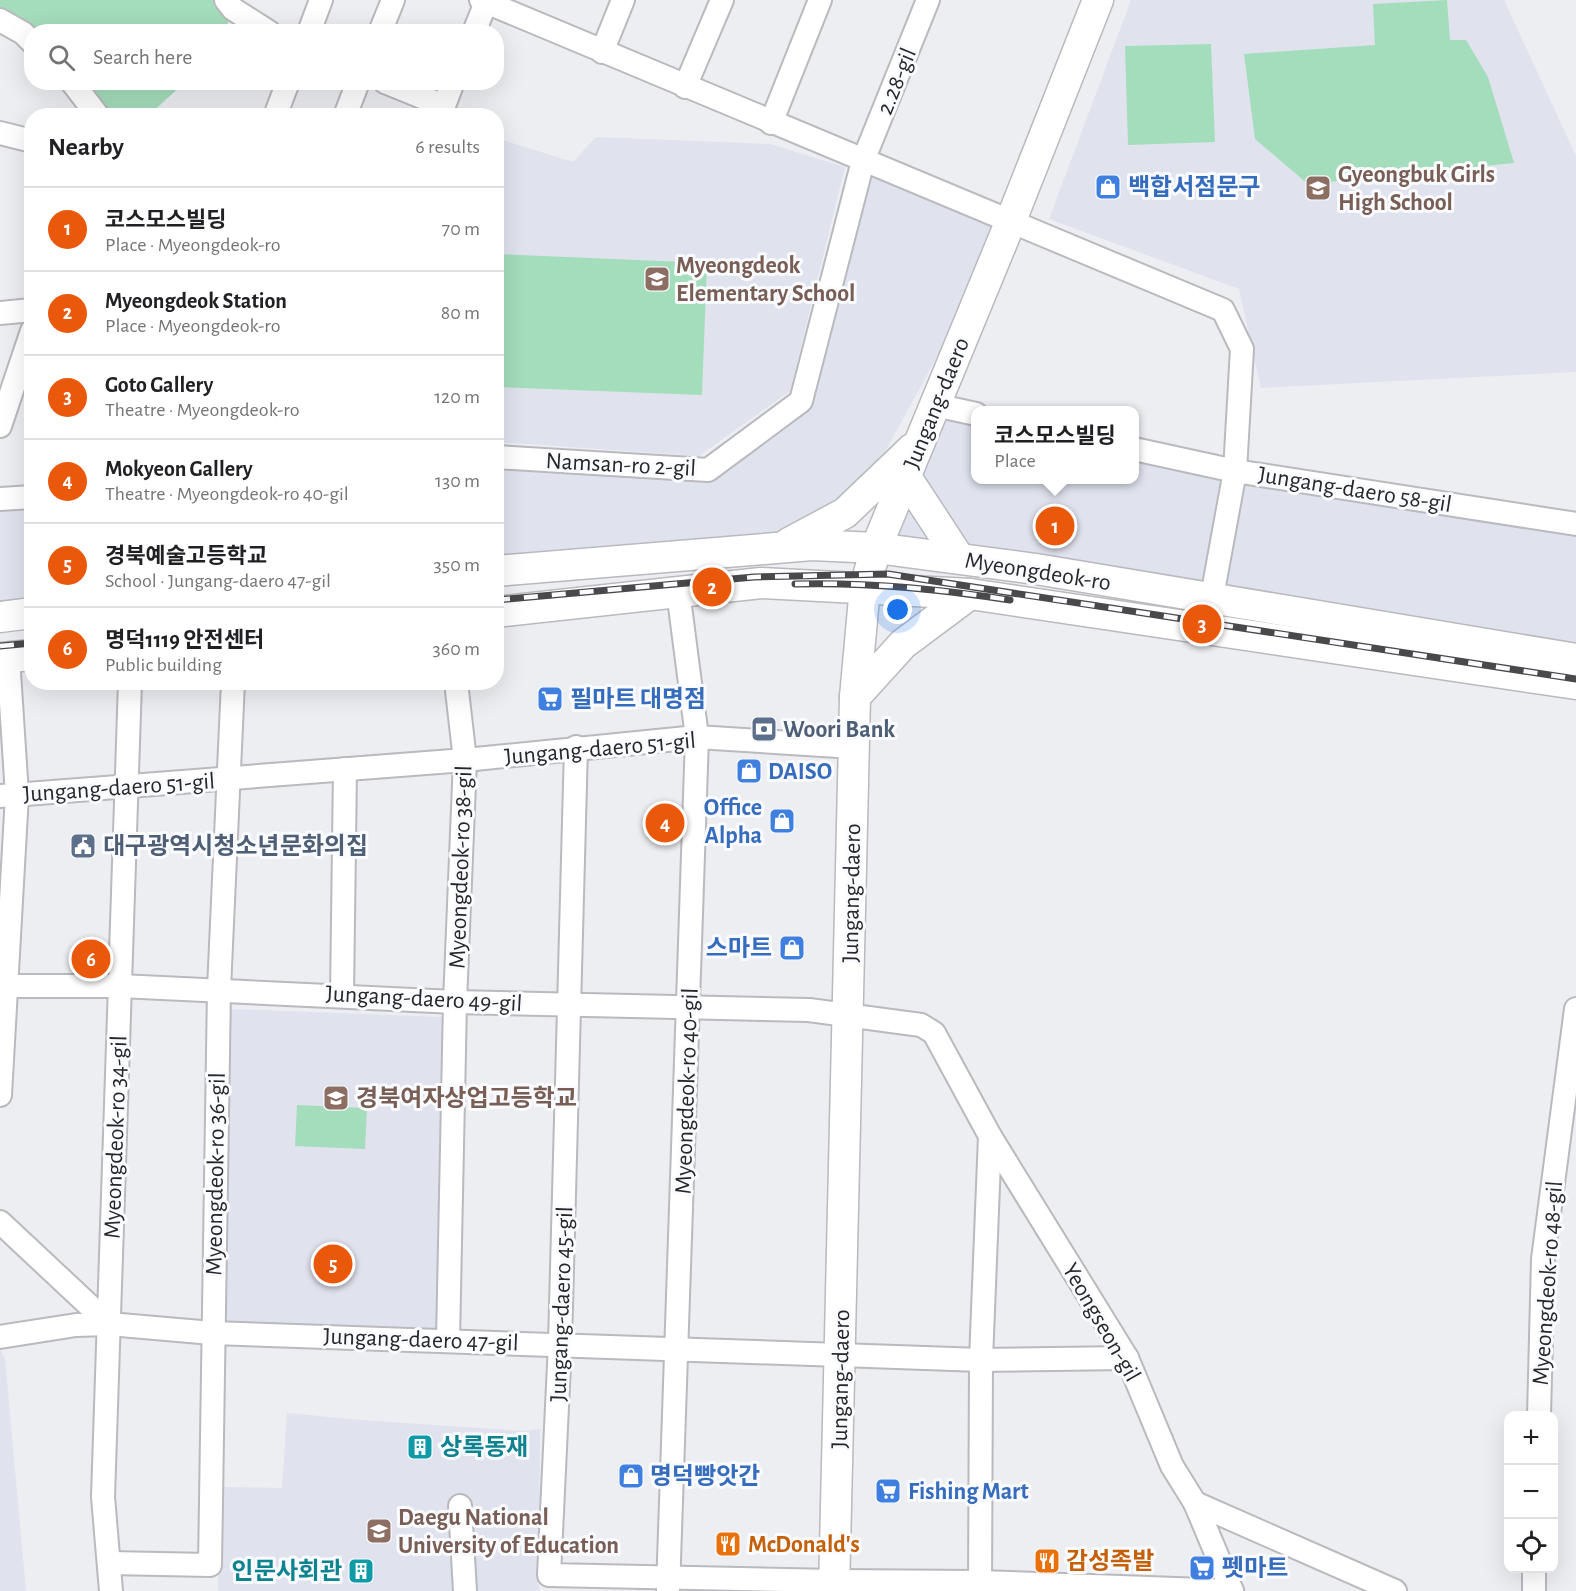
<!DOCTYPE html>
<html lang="en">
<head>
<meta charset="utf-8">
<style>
	body { margin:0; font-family:"Alegreya Sans","Noto Sans KR",sans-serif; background:#f6f6f6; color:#202124 }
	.controls { position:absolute; right:18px; bottom:18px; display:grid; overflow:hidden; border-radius:12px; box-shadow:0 6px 24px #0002 }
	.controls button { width:54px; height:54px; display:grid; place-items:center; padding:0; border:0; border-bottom:2px solid #e0e0e0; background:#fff; color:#202124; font:30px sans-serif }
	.you { position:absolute; left:898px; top:610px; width:21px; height:21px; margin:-15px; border:4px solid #fff; border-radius:50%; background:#1a73e8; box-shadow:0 0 0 9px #1a73e833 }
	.badge { display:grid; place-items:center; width:39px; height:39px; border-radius:50%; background:#ea580c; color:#fff; font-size:20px; font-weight:700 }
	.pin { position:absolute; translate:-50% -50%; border:3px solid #fff; box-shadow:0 2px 6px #0006 }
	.popup { position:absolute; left:971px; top:406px; width:168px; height:78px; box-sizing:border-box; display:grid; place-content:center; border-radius:12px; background:#fff; filter:drop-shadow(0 2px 4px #0005); font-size:20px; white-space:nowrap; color:#757577 }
	.popup b { font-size:22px; color:#202124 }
	.popup::after { content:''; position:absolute; left:50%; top:100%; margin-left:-12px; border:12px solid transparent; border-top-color:#fff }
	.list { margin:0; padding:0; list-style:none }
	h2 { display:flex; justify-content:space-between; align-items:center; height:78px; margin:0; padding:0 24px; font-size:26px }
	h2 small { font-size:20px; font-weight:400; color:#757577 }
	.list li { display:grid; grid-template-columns:39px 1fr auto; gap:18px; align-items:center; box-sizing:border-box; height:84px; padding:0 24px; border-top:2px solid #e0e0e0 }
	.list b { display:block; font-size:22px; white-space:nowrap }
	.list p { margin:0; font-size:20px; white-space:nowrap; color:#757577 }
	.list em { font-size:20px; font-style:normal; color:#757577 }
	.icon { flex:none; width:33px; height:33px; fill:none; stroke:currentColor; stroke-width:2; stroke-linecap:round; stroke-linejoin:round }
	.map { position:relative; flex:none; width:1576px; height:1591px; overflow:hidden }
	.search { position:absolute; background:#fff; box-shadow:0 6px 24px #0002; left:24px; top:24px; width:480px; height:66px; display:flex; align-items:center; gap:15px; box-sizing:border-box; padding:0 21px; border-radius:24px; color:#757577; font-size:22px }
	.panel { position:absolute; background:#fff; box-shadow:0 6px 24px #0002; left:24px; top:108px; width:480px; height:582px; border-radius:24px }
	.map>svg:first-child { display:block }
	.built { fill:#e0e2ee }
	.green { fill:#a4ddbb }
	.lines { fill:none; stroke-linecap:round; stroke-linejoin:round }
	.minor-casing { stroke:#b9b9be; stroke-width:26 }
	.major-casing { stroke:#b9b9be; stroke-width:33 }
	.minor { stroke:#fff; stroke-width:22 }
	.major { stroke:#fff; stroke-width:30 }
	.rail-casing { stroke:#49494b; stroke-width:7 }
	.rail { stroke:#fafbff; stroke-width:4.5; stroke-dasharray:14; stroke-linecap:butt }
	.labels { text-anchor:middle; stroke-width:6; stroke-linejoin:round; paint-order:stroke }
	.street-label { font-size:24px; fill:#272729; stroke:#fafbff }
	.education-label { font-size:24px; font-weight:bold; fill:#785e54; stroke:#fafbff; text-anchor:start }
	.shop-label { font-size:24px; font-weight:bold; fill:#366cbe; stroke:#fafbff; text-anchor:start }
	.service-label { font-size:24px; font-weight:bold; fill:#4e5e75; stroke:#fafbff; text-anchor:start }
	.culture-label { font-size:24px; font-weight:bold; fill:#0d838f; stroke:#fafbff; text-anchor:start }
	.food-label { font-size:24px; font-weight:bold; fill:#c56008; stroke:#fafbff; text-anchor:start }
</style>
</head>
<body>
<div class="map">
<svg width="1576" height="1591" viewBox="0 0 1576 1591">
	<rect width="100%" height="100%" fill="#edeef2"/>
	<g class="built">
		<polygon points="1131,0 1504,0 1576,156 1576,372 1261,388 1239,289 1049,219"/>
		<polygon points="596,137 770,144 845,167 790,391 699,456 497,442 496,138 573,162"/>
		<polygon points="863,161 1010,223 886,450 823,524 780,547 497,575 496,457 708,470 801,401"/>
		<polygon points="935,405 975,414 976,480 1134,480 1135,449 1576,524 1576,660 876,548"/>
		<polygon points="31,496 31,621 0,624 0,499"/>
		<polygon points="231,1009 443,1017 442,1189 440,1188 437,1328 434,1330 225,1324"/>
		<polygon points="0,1349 5,1359 26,1591 0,1591"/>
		<polygon points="287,1413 374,1421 524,1431 540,1429 539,1591 218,1591 221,1487 282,1488"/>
	</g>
	<g class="green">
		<polygon points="0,0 226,0 233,9 225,31 32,32 0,20"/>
		<polygon points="1447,0 1450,40 1466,40 1488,77 1514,163 1308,184 1255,139 1244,54 1375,45 1373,4"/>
		<polygon points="1211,44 1215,142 1128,145 1125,46"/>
		<polygon points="72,83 184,83 148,116 98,115"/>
		<polygon points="497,254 707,263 702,395 497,387"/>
		<polygon points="297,1105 367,1108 365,1149 295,1146"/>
	</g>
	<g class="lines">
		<g class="minor-casing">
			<g id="minor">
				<polyline points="226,0 233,9 269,32"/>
				<polyline points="481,0 1223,310 1242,349 1235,471 1209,613"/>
				<polyline points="0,20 23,33 32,42"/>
				<polyline points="309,32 321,0"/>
				<polyline points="380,32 393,0"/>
				<polyline points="474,32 487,0"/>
				<polyline points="602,52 623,0"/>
				<polyline points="72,82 98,116"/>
				<polyline points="385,82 444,106"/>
				<polyline points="685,87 722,0"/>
				<polyline points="275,116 288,82"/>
				<polyline points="345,116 358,82"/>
				<polyline points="440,116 453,82"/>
				<polyline points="771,123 820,0"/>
				<polyline points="0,133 32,141"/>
				<polyline points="0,313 32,310"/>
				<polyline points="935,405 976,414"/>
				<polyline points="0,426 32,331"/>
				<polyline points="1134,449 1235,471 1576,524"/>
				<polyline points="496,457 708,470 801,401 863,161 928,0"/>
				<polyline points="0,499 32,497"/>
				<polyline points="576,747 560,1343 549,1575 834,1581 980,1582 1232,1591"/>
				<polyline points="0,796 465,760 697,737 854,747"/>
				<polyline points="0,986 120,986 455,1002 809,1010 921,1025 934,1033 990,1136 1127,1358 1172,1466 1195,1503 1395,1591"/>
				<polyline points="342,995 345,769"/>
				<polyline points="0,1095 17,795 8,657"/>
				<polyline points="0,1222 109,1324"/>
				<polyline points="0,1337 76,1325 109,1324 212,1333 981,1360 1127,1358"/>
				<polyline points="448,1340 455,1002 465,760 456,682"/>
				<polyline points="1539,1416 1543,1259 1576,1009"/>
				<polyline points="1195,1503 1232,1591"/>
				<polyline points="460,1506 465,1591"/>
				<polyline points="109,1563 210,1565 219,989 233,682"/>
				<polyline points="668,1590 697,737 678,591"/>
				<polyline points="111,1591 103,1497 130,682"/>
				<polyline points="980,1591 981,1360 990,1136"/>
				<polyline points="1534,1591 1534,1568"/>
			</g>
		</g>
		<g class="major-casing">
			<g id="major">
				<polyline points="906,477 959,558"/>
				<polyline points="789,543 845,513 912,449"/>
				<polyline points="496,571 812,545 876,548 1036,569 1576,659"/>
				<polyline points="496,612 761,583 970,594 1576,684"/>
				<polyline points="0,617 32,613"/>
				<polyline points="0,658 32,655"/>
				<polyline points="855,697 903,644 970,594"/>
				<polyline points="834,1591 855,697 865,587 876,548 1010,223 1098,0"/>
			</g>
		</g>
		<use href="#minor" class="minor"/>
		<use href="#major" class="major"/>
		<g class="rail-casing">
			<g id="rail">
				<path d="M795 584C868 582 939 589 1010 600"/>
				<polyline points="496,600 754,577 888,574 1576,679"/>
				<polyline points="0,646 32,643"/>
			</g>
		</g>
		<use href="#rail" class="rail"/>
	</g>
	<defs>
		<g id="shop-square" transform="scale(1.35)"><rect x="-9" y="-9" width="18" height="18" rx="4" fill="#3f7fe0" stroke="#fafbff"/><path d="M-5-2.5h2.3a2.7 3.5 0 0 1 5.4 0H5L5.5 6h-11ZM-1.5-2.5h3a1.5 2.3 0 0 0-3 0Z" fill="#fff"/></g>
		<g id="school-square" transform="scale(1.35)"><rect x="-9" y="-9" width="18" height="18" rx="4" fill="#8d6e63" stroke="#fafbff"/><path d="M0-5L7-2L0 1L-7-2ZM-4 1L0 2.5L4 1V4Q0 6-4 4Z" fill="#fff"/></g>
		<g id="supermarket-square" transform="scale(1.35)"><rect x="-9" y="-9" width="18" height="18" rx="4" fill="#3f7fe0" stroke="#fafbff"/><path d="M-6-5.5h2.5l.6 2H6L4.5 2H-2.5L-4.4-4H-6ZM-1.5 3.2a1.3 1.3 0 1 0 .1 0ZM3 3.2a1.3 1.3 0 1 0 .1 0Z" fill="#fff"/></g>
		<g id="bank-square" transform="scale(1.35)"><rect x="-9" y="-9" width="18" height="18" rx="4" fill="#5c6f8a" stroke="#fafbff"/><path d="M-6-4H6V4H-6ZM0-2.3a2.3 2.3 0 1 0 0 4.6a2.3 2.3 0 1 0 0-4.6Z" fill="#fff"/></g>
		<g id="civic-square" transform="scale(1.35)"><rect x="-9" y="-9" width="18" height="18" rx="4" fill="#5c6f8a" stroke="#fafbff"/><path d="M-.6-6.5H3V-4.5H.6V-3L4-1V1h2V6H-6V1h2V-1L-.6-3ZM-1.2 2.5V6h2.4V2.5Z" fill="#fff"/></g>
		<g id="building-square" transform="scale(1.35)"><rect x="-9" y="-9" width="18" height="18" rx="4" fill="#0f9aa8" stroke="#fafbff"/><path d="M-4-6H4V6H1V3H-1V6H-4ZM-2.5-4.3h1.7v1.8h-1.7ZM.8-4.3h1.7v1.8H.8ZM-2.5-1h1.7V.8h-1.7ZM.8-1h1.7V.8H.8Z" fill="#fff"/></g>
		<g id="university-square" transform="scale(1.35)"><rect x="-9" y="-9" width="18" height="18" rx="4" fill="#8d6e63" stroke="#fafbff"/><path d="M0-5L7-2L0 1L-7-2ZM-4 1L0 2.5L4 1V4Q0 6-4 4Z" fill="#fff"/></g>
		<g id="restaurant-square" transform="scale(1.35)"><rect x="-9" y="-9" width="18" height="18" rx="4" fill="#e8710a" stroke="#fafbff"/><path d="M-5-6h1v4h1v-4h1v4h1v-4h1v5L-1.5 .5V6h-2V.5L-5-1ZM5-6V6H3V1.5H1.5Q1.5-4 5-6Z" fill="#fff"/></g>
	</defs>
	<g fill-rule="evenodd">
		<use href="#shop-square" x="1108" y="187"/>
		<use href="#school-square" x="1318" y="188"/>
		<use href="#school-square" x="657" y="279"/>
		<use href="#supermarket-square" x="550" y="699"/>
		<use href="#bank-square" x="764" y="729"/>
		<use href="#shop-square" x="749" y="771"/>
		<use href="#shop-square" x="782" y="821"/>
		<use href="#civic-square" x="83" y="846"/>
		<use href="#shop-square" x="792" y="948"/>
		<use href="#school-square" x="336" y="1098"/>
		<use href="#building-square" x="420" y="1447"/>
		<use href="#shop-square" x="631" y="1476"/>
		<use href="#supermarket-square" x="888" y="1491"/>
		<use href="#university-square" x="379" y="1531"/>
		<use href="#restaurant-square" x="728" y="1544"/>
		<use href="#restaurant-square" x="1047" y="1561"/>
		<use href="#supermarket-square" x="1202" y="1568"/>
		<use href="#building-square" x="361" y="1571"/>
	</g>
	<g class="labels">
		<g class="street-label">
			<text transform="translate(896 81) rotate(-68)" y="8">2.28-gil</text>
			<text transform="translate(936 403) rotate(-68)" y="8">Jungang-daero</text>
			<text transform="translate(621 464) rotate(3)" y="8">Namsan-ro 2-gil</text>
			<text transform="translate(1355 489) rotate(9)" y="8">Jungang-daero 58-gil</text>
			<text transform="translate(1038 571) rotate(9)" y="8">Myeongdeok-ro</text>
			<text transform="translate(600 748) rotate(-5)" y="8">Jungang-daero 51-gil</text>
			<text transform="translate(119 787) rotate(-4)" y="8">Jungang-daero 51-gil</text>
			<text transform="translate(460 867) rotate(-88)" y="8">Myeongdeok-ro 38-gil</text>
			<text transform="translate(851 893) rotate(-89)" y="8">Jungang-daero</text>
			<text transform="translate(424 998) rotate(3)" y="8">Jungang-daero 49-gil</text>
			<text transform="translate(686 1091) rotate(-88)" y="8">Myeongdeok-ro 40-gil</text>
			<text transform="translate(115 1137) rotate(-88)" y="8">Myeongdeok-ro 34-gil</text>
			<text transform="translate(215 1174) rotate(-89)" y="8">Myeongdeok-ro 36-gil</text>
			<text transform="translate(1547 1283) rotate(-86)" y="8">Myeongdeok-ro 48-gil</text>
			<text transform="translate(561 1304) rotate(-88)" y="8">Jungang-daero 45-gil</text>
			<text transform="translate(1102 1322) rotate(60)" y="8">Yeongseon-gil</text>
			<text transform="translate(421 1339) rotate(2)" y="8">Jungang-daero 47-gil</text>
			<text transform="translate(840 1379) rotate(-89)" y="8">Jungang-daero</text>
		</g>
		<g class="education-label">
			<text x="1338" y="182">Gyeongbuk Girls<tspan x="1338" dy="28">High School</tspan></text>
			<text x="676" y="273">Myeongdeok<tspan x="676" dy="28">Elementary School</tspan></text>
			<text x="356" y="1106">경북여자상업고등학교</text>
			<text x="398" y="1525">Daegu National<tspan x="398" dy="28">University of Education</tspan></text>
		</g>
		<g class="shop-label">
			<text x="1128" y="195">백합서점문구</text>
			<text x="570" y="707">필마트 대명점</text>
			<text x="768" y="779">DAISO</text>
			<text x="762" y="815" text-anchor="end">Office<tspan x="762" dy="28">Alpha</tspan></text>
			<text x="772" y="956" text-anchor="end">스마트</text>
			<text x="650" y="1484">명덕빵앗간</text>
			<text x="908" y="1499">Fishing Mart</text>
			<text x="1222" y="1576">펫마트</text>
		</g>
		<g class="service-label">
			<text x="783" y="737">Woori Bank</text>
			<text x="103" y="854">대구광역시청소년문화의집</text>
		</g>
		<g class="culture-label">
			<text x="440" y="1455">상록동재</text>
			<text x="342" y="1579" text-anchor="end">인문사회관</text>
		</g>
		<g class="food-label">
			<text x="748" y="1552">McDonald's</text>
			<text x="1066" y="1569">감성족발</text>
		</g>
	</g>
</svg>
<div class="controls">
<button>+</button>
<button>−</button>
<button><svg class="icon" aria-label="locate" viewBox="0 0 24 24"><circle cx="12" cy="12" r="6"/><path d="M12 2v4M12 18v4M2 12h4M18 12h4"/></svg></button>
</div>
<div class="you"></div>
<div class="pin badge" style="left:1055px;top:526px">1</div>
<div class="popup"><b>코스모스빌딩</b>Place</div>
<div class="pin badge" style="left:712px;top:587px">2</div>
<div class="pin badge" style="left:1202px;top:624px">3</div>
<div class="pin badge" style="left:665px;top:823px">4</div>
<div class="pin badge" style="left:333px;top:1264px">5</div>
<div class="pin badge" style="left:91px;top:959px">6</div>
<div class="search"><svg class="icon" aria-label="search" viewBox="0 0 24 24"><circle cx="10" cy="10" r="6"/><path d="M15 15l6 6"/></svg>Search here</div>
<section class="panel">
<h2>Nearby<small>6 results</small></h2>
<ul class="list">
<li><span class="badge">1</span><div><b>코스모스빌딩</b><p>Place · Myeongdeok-ro</p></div><em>70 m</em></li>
<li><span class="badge">2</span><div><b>Myeongdeok Station</b><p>Place · Myeongdeok-ro</p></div><em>80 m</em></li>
<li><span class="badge">3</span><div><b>Goto Gallery</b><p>Theatre · Myeongdeok-ro</p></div><em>120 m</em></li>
<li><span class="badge">4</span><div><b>Mokyeon Gallery</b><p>Theatre · Myeongdeok-ro 40-gil</p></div><em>130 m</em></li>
<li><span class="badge">5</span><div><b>경북예술고등학교</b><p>School · Jungang-daero 47-gil</p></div><em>350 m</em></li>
<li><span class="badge">6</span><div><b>명덕1119 안전센터</b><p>Public building</p></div><em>360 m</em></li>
</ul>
</section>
</div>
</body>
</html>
